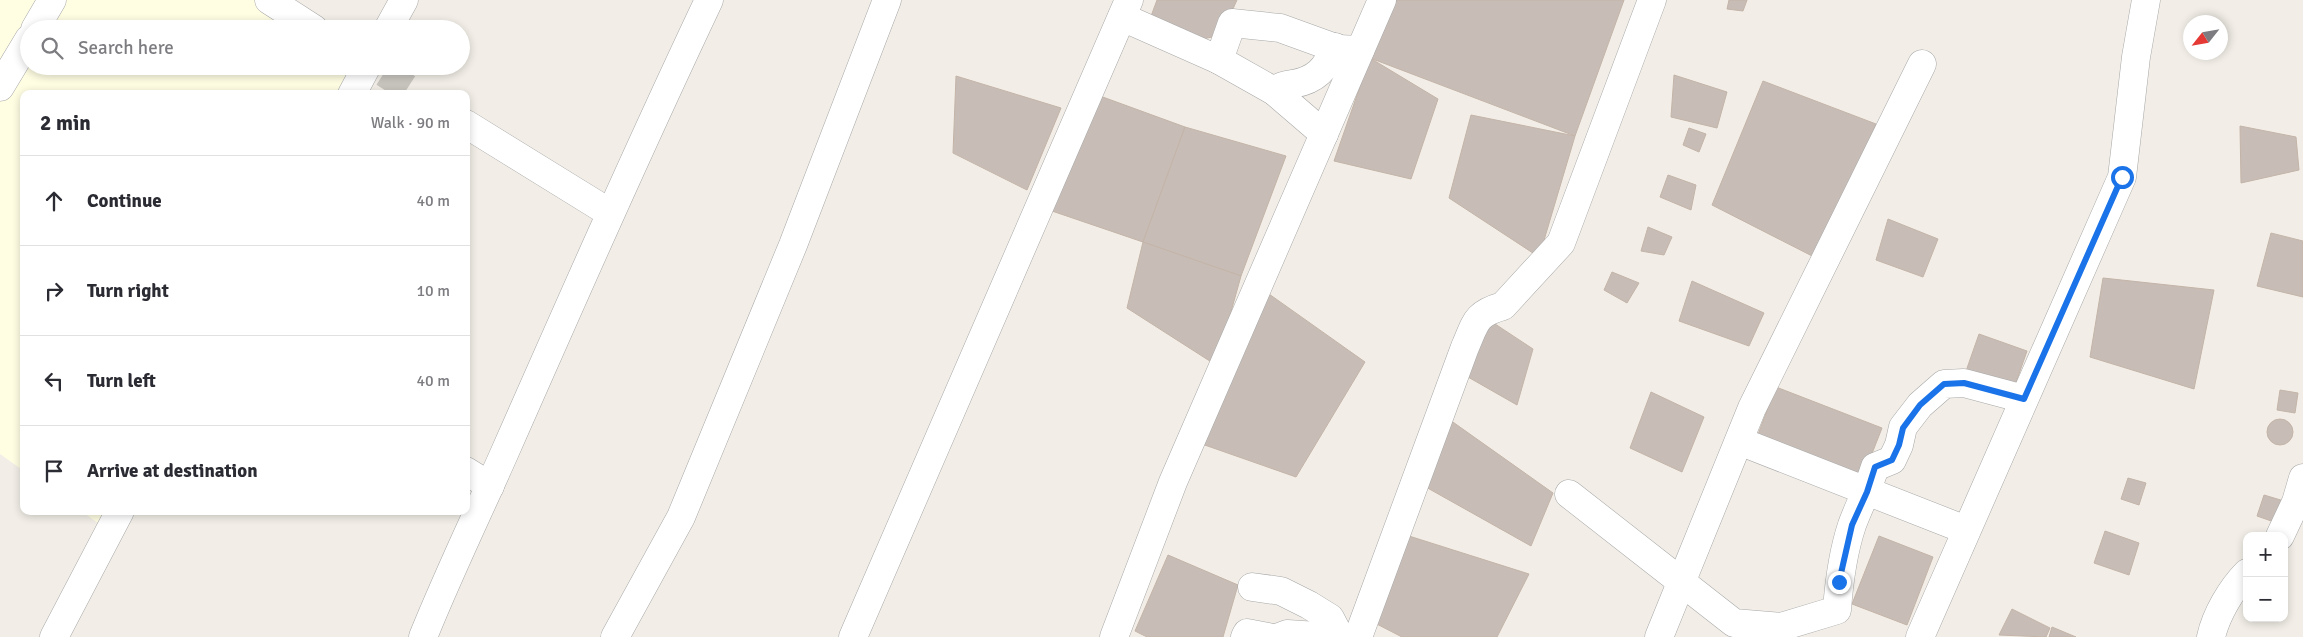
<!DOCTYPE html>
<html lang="en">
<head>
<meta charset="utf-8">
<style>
	body { margin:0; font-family:Signika,sans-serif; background:#f7f7f7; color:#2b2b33 }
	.controls { position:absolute; right:15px; bottom:15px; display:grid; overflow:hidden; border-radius:10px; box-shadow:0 2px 8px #0003 }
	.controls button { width:45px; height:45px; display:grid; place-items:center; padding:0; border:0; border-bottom:1px solid #e1e1e2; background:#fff; color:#2b2b33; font:25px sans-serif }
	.compass { position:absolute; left:2183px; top:15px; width:45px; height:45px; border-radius:50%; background:#fff; box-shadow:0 2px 8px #0003; rotate:239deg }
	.stop { position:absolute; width:15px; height:15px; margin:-11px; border:4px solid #1a73e8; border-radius:50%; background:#fff }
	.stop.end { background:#1a73e8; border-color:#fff; box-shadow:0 1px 5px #0008 }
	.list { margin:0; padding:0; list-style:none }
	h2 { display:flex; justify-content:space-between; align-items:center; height:65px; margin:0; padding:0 20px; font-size:21px }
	h2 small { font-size:16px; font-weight:400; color:#7c7c81 }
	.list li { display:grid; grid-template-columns:32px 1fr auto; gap:15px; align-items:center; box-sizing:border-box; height:90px; padding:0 20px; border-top:1px solid #e1e1e2 }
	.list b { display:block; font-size:19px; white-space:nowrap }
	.list em { font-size:16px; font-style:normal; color:#7c7c81 }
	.icon { flex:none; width:28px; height:28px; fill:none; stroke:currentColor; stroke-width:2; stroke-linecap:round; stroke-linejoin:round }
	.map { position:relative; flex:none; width:2303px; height:637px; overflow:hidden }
	.search { position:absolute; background:#fff; box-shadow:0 2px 8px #0003; left:20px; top:20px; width:450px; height:55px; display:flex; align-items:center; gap:12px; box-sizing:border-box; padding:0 18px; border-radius:28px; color:#7c7c81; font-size:19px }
	.panel { position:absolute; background:#fff; box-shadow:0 2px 8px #0003; left:20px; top:90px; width:450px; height:425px; border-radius:10px }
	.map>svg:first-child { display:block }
	.education { fill:#fffee3 }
	.building { fill:#c7bdb6; stroke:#c4b4a8 }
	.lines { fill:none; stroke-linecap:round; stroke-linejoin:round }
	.minor-tunnel { stroke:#c8c5bf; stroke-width:28; stroke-dasharray:28 14; stroke-linecap:butt }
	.minor-casing { stroke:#a8a8a8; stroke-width:29 }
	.minor { stroke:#fff; stroke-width:28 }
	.route { stroke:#1a73e8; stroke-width:6 }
</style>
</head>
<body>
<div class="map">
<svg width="2303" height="637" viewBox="0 0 2303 637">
	<rect width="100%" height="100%" fill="#f2eee7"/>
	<g class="education">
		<polygon points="0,0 254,0 300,29 29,29 29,66 361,66 358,94 24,94 24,471 0,454"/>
		<polygon points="81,511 128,511 115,535"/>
	</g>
	<g class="building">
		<polygon points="1157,0 1237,0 1221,35 1189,42 1147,27"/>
		<polygon points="1393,0 1624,0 1575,136 1370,58"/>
		<polygon points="1729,0 1747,0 1743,11 1727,9"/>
		<polygon points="1370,58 1438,99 1411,179 1334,161"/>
		<polygon points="1674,75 1727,92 1717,128 1671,117"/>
		<polygon points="956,76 1061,108 1027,190 953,153"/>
		<polygon points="1763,81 1876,124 1820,260 1712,205"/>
		<polygon points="1100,96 1185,127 1143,242 1052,211"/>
		<polygon points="1471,115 1575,136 1539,257 1449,198"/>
		<polygon points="2240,126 2296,137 2299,170 2241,183"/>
		<polygon points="1185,127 1286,156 1241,276 1143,242"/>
		<polygon points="1689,128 1706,134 1699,152 1683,145"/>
		<polygon points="1668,175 1696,185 1691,210 1660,197"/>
		<polygon points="1888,219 1938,239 1923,277 1876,260"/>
		<polygon points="1648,227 1672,237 1664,255 1641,251"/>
		<polygon points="2271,233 2303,241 2303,297 2257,286"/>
		<polygon points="1143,242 1241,276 1216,365 1127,308"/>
		<polygon points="1612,272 1639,283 1627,303 1604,290"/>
		<polygon points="2103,278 2214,290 2194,389 2090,357"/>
		<polygon points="1692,281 1764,313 1749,346 1679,321"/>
		<polygon points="1269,294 1365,362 1296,477 1199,443"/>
		<polygon points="1486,318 1533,349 1517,405 1461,373"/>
		<polygon points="1979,334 2027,351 2013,391 1965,374"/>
		<polygon points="1776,387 1882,428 1862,479 1757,437"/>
		<polygon points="2280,390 2298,393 2295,413 2277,410"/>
		<polygon points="1651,392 1704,417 1682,472 1630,448"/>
		<circle cx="2280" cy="432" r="13"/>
		<polygon points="1450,420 1553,493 1531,546 1424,486"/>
		<polygon points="2128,478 2146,483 2139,505 2121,499"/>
		<polygon points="2264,495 2284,501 2277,523 2257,516"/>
		<polygon points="2105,531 2139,543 2129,575 2094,563"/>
		<polygon points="1409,536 1529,574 1497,637 1402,637 1371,621"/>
		<polygon points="1879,536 1933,557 1907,625 1852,604"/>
		<polygon points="1168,555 1238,585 1223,637 1147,637 1135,631"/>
		<polygon points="2012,609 2050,628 2046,637 1999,635"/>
		<polygon points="2052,627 2076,637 2049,637"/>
	</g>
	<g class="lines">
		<polyline class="minor-tunnel" points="384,73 417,94"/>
		<g class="minor-casing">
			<g id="minor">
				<polyline points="269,0 314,29"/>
				<polyline points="1122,17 1219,60"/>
				<polyline points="35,29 52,0"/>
				<polyline points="388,29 404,0"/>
				<polyline points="0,87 29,39"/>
				<path d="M1274 91C1280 86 1285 85 1293 84 1316 80 1326 69 1335 47"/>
				<polyline points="352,94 367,66"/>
				<polyline points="466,124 610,213"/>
				<polyline points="1324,134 1274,91 1219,60 1232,23 1280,28 1338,49 1360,50"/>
				<polyline points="1739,441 1966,530"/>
				<polyline points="466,471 490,486"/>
				<path d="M1569 494 1734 623 1781 627 1837 610C1839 582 1843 552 1852 525 1859 506 1869 487 1875 467L1892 460 1899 445 1903 427 1920 405 1944 384 1964 383 2024 399"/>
				<polyline points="2280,536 2296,502 2303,478"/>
				<polyline points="1252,587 1281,591 1309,605 1330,618 1340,637"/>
				<polyline points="54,637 120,511"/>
				<path d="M423 637C448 575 477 515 504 454 571 302 638 150 709 0"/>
				<polyline points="615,637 681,517 793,245 887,0"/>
				<polyline points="853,637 1129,0"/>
				<polyline points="1114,637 1173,482 1382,0"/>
				<polyline points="1245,637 1247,633 1268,637"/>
				<polyline points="1279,637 1287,634 1333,637"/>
				<path d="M1358 637 1465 347C1476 322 1475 314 1503 306L1561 243 1652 0"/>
				<polyline points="1659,637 1752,408 1922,64"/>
				<polyline points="1920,637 2122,177 2136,57 2146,0"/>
				<path d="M2211 637C2216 615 2231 589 2247 573"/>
			</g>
		</g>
		<use href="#minor" class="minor"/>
	</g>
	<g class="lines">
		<polyline class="route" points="1839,582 1852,525 1867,492 1875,467 1892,460 1899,445 1903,428 1920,405 1944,384 1964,383 2024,399 2122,177"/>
	</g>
</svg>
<div class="controls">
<button>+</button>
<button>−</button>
</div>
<svg class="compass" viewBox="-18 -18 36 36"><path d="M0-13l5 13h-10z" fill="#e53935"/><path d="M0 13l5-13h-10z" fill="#7c7c81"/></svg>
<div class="stop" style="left:2122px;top:177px"></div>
<div class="stop end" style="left:1839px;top:582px"></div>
<div class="search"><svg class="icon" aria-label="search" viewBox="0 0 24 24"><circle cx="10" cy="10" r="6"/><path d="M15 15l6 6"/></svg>Search here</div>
<section class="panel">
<h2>2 min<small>Walk · 90 m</small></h2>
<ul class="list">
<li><svg class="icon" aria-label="ahead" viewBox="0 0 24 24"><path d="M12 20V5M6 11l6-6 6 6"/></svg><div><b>Continue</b></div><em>40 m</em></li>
<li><svg class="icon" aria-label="right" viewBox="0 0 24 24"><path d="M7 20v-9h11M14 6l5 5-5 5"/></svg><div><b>Turn right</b></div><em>10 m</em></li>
<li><svg class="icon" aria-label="left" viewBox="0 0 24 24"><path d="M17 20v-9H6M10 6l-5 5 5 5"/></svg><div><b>Turn left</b></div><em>40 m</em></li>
<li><svg class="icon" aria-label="arrive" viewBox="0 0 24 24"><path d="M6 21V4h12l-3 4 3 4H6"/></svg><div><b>Arrive at destination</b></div></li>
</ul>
</section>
</div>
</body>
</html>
